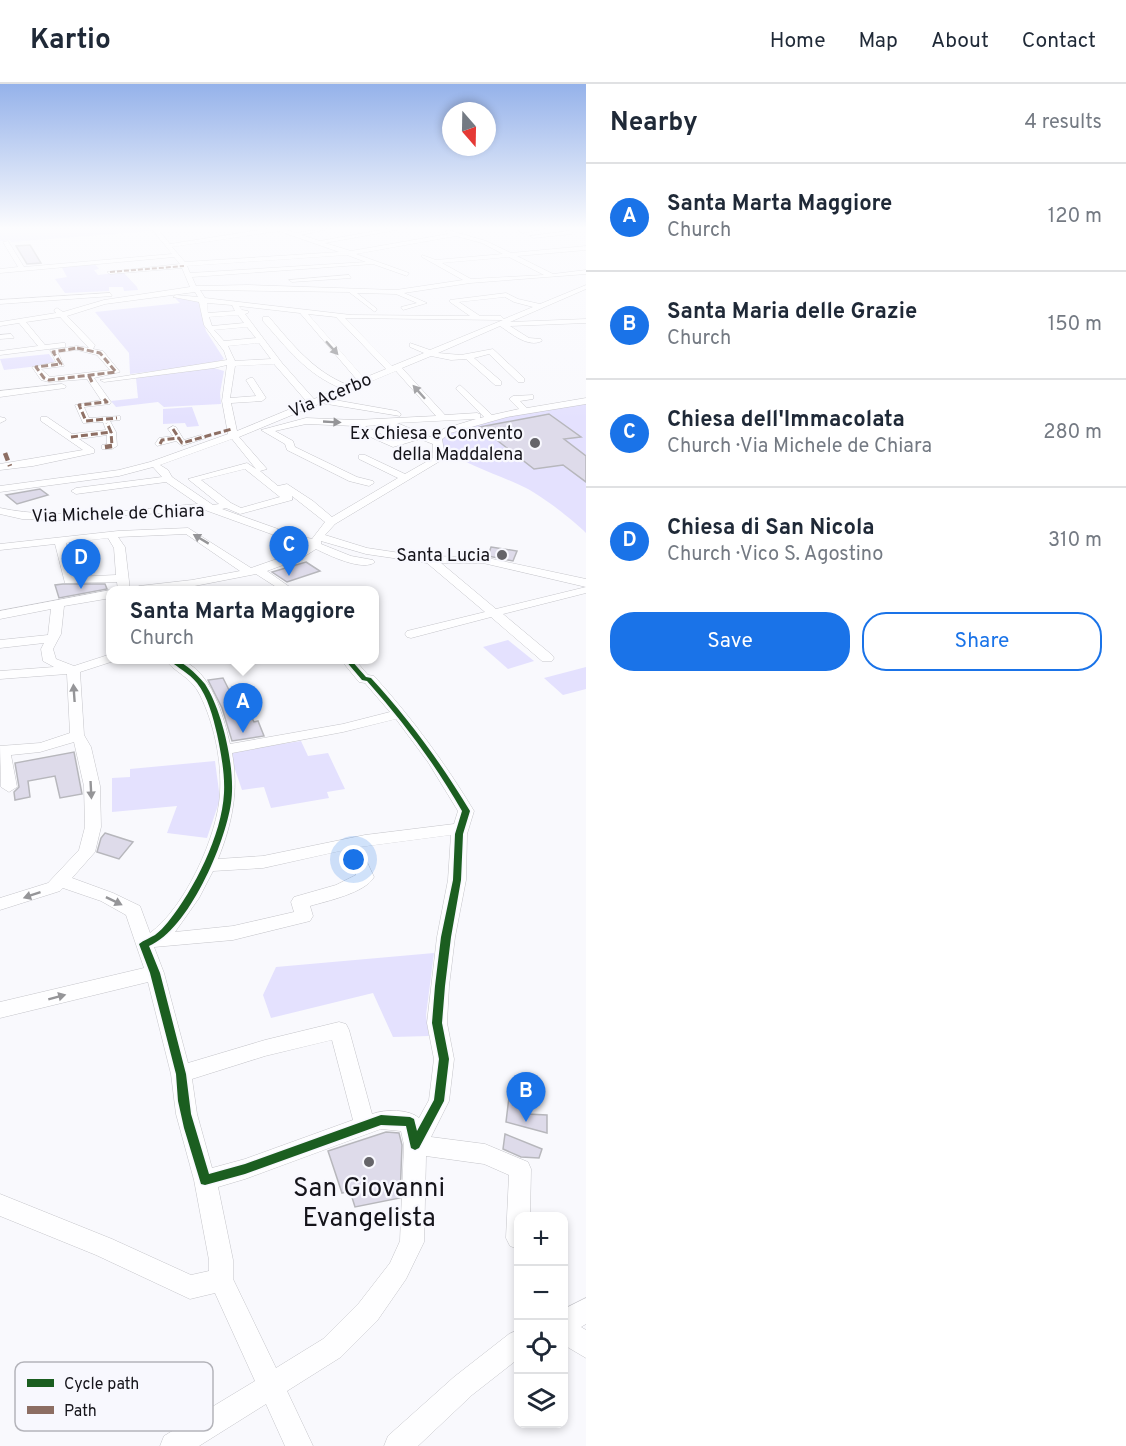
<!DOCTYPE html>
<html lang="en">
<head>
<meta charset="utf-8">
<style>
	body { margin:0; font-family:Overpass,sans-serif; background:#f6f6f7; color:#1f2937 }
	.controls { position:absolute; right:18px; bottom:18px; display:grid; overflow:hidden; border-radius:12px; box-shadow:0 3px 9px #0003 }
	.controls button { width:54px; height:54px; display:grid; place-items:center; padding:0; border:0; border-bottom:2px solid #e0e1e3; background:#fff; color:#1f2937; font:30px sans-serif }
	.compass { position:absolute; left:442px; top:18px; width:54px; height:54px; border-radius:50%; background:#fff; box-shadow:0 3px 9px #0003; rotate:160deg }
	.you { position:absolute; left:354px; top:776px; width:21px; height:21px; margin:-15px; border:4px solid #fff; border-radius:50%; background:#1a73e8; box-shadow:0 0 0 9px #1a73e833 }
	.badge { display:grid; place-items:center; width:39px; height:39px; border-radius:50%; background:#1a73e8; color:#fff; font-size:20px; font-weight:700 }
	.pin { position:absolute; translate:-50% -50px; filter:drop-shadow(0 2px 3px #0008) }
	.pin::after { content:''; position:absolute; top:32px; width:21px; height:18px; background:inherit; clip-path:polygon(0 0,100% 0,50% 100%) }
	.popup { position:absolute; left:106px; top:502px; width:273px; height:78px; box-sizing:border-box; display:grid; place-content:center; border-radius:12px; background:#fff; filter:drop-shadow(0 2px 4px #0005); font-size:20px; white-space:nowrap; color:#747a83 }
	.popup b { font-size:22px; color:#1f2937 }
	.popup::after { content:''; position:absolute; left:50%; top:100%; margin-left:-12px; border:12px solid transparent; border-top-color:#fff }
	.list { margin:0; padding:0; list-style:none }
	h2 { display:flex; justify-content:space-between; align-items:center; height:78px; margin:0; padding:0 24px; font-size:26px }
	h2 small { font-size:20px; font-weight:400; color:#747a83 }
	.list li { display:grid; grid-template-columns:39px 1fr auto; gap:18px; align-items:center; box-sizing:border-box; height:108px; padding:0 24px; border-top:2px solid #e0e1e3 }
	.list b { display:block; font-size:22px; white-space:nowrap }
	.list p { margin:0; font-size:20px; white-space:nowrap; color:#747a83 }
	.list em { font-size:20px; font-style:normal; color:#747a83 }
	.actions { display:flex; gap:12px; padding:18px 24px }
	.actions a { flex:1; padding:14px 0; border:2px solid #1a73e8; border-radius:24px; text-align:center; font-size:21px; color:#1a73e8 }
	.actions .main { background:#1a73e8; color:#fff }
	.icon { flex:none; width:33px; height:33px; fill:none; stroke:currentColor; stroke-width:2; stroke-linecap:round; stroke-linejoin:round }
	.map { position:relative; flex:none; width:586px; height:1362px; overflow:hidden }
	header { display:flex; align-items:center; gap:36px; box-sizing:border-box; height:84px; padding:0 30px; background:#fff; border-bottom:2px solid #e0e1e3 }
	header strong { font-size:28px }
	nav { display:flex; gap:33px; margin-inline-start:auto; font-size:21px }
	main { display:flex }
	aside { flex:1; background:#fff }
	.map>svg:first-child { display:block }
	.green { fill:#e4e1fe }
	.building { fill:#dedbea; stroke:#b7b7bc; stroke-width:1.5 }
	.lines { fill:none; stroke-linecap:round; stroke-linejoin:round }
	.minor-casing { stroke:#c5c5ca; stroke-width:1 }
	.minor { fill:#fefeff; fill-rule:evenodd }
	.quiet-far2 { stroke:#8d6e63; stroke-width:2; stroke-dasharray:5 2; stroke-linecap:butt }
	.quiet-far1 { stroke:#8d6e63; stroke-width:3; stroke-dasharray:7 3; stroke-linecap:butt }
	.quiet { stroke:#8d6e63; stroke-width:4.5; stroke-dasharray:8 4.5; stroke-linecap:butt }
	.cycleway-casing { stroke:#f8f8fe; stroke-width:3 }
	.cycleway { fill:#1b5e20; fill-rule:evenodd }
	.oneway { fill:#959598 }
	.poi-dot { fill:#656469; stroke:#f8f8fe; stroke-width:2 }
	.labels { text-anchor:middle; stroke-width:4.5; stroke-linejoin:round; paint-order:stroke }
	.far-street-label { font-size:18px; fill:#15141a; stroke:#f8f8fe }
	.far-poi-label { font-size:18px; fill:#15141a; stroke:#f8f8fe; text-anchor:end }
	.near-poi-label { font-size:26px; fill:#15141a; stroke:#f8f8fe }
	.key { fill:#f8f8fe; stroke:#b4b4ba; stroke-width:1.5 }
	.key-label { font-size:16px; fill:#15141a }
</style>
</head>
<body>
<header>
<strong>Kartio</strong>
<nav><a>Home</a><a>Map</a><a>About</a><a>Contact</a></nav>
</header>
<main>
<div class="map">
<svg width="586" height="1362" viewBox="0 0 586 1362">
	<rect width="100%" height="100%" fill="#f9f9fd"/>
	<g class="green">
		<polygon points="4,144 149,144 152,147 11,158 10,156 0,157 0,146"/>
		<polygon points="94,179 99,185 94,186 98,191 123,188 137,203 138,206 124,207 123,203 109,203 109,207 65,209 55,195 67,193 61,182"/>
		<polygon points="175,214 198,216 206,247 224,275 213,280 130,290 129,269 95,228 180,219"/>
		<polygon points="49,270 56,280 4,286 0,275"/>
		<polygon points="214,284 224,287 220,309 221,320 164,323 158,318 116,323 111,317 138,314 136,294"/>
		<path d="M586 318V449C573 436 542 412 526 404 498 390 467 382 442 364V355C459 338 558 323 586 318Z"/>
		<polygon points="192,323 199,342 187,343 185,339 163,340 163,325"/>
		<polygon points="508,556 534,577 508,585 483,563"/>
		<polygon points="586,583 586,605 563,611 544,594"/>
		<polygon points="301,657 308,672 328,669 345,705 327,708 329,714 271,724 264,703 242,706 229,668"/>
		<polygon points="215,677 220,715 207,754 167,749 177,722 112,728 112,694 130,693 130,685"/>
		<polygon points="434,869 426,931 429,952 393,953 373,909 271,934 263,911 276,883"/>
	</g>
	<g class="building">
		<polygon points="30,161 41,179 27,180 16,162"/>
		<polygon points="549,330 581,353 564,355 586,372 586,398 563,381 534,385 480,343"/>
		<polygon points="40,405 48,411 17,420 6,411"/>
		<polygon points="491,463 517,467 513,477 488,472"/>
		<polygon points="306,478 320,487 287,498 272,488"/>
		<polygon points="63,500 105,500 107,505 59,514 55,501"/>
		<polygon points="223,594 236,620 244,618 254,638 258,637 264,652 232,657 222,624 208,596"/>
		<polygon points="74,668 82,710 60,714 55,692 28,697 30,713 15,716 14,708 19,703 15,679"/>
		<polygon points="105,749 133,758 119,775 97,768 101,754"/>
		<polygon points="509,1013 530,1015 527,1030 547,1031 547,1049 506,1038"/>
		<polygon points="386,1048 399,1049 402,1061 400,1114 355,1123 350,1107 342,1109 328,1067"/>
		<polygon points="505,1050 542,1065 539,1074 521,1073 503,1065"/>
	</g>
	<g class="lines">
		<g class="minor-casing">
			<g id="minor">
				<path d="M151 144H157L170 160 272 144H283L295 149 333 144 301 151 320 157 392 144H407L325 159 351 167 448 150 445 148 448 146 486 157 511 169 586 162V166L517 172 553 190 586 186V190L470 199 404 209 427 219 403 226 401 223 417 219 396 210 357 209 377 225 375 228 349 208 200 206 205 214 351 231 470 232 450 218V216L506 209 518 215 540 220 586 201V205L510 238 586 235V239L510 242 529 254 541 255 542 257C528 264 512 250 500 242L438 269 461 271 493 265 524 294V298H518L489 270 474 274 501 297V301H495L466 275 451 276 431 272 402 284 445 331 477 329 480 330V334L484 333 457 306 456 304 460 301 492 331 519 325 509 315 513 312 533 311V315L520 317 527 324 586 314V320L507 333 450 349 442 355 444 367 440 377 335 440 325 451 367 464 420 472 483 473 586 495V503L483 479H441L496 525 586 503V509L503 530 552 571 554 574 552 577H542L491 533 411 554 407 553 405 550 407 547 485 528 427 479 366 470 321 457V460L351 472 373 476 375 478C363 488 328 471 316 465L302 474 267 487 294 506H281L256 490 174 506H133L139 502 192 496 240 487 186 450 118 453 125 463 130 506H118L117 498 65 499 55 460 0 466V460L118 447 188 444 251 484 294 469 307 460 285 455 205 426 58 436 22 435 0 430V424C60 437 136 425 198 420L166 398 76 410 71 407 76 404 162 393 153 383 119 392 0 408V402L119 386 150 378 228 350 222 317 227 281 214 284 104 298 100 296 227 276 224 267 204 241 199 218 173 213 176 211 198 213 195 208 105 220 67 232 95 261 93 265 103 267 120 288 94 294 111 318 110 320 84 323 89 334 120 332V336L110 337 116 348 117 362 112 365H102V361L107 360V351L79 355 94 365V369L33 382 0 386V380L83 366 41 337V333H47L72 350 106 346 103 338 83 339 75 321 101 316 87 295 49 298 41 296 32 283 56 278 50 266 77 262 89 264 60 233 26 238 45 261 62 259H65V263L0 271V267L38 262 19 239 0 242V238L56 229 54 226 57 224 63 228 104 216 190 203 182 184 110 190 107 188 180 180 174 173 0 189V185L18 183 3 158 8 157 24 183 172 170ZM279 147 339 168 185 178 172 163ZM456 152 482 159 503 170 436 176 422 171V173L463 196 396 206 248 201 196 202 192 193 373 180 407 192 409 189 356 170ZM347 171 366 178 190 189 187 182ZM509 173 544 191 471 195 442 179ZM505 213 514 218 533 223 504 235 501 232H480L459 218ZM207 219 232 221 235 227 208 229ZM239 222 300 229 358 297 348 301C314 288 292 260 269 233H263V237C286 263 307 291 341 304L314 315 282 279 245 230 248 229V227L242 226ZM308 230 336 233 386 285 364 294ZM238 231 244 239 212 242 209 233ZM345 234 503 236 430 266 410 259V263L424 269 392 282ZM247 243 256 254 224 257 214 246ZM259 259 271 275 235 277 228 262ZM77 266 97 271 110 286 50 293 41 285 64 282 58 269ZM274 280 307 318 237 347 231 319 262 317 266 314 253 294H250L246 296 256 312 230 314 235 282ZM396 287 436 332 356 336 306 334 261 346 285 360 287 366 349 397 369 402 374 399 373 397 357 393 295 363 293 357 275 347 306 340 356 342 359 348 393 363 420 355 433 360V374L405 390 365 371H359V375L398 394 332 433 313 417 287 400 278 402 260 387 267 385 239 353 321 319 400 332 401 330 397 327 329 315ZM476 335 443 345 433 354 397 339ZM385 341 411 351 394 357 365 342ZM232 355 256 385 247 379 188 395 219 420 213 421 172 393 168 386 160 381ZM245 385 280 413 241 424 231 419 201 396ZM292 412 325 438 312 455 292 450 222 425 226 424 240 430 292 416ZM108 454 114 464 116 491 74 493 66 459Z"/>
				<polygon points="515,144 546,144 523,149"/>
				<polygon points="570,147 572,150 533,154 530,152"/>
				<polygon points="349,191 351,194 292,198 289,196"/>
				<polygon points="110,209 112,212 0,220 0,216"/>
				<polygon points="11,250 14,254 0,255 0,251"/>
				<polygon points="62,300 66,302 65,304 0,313 0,307"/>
				<polygon points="0,333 5,334 6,336 0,339"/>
				<polygon points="173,342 176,343 184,356 201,351 206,354 182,362 176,357 157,362 155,360 159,354 173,352 168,345"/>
				<path d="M111 506V514L64 522 61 550 53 565 56 575 74 582 111 570V576H117L80 588 84 651 91 663 100 702 101 743 95 768 72 794 113 809 140 822 150 849C185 824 218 751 220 709 222 677 214 639 200 611 191 592 173 588 166 576 170 576 176 574 180 576 211 585 224 634 230 660L343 640 390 628 365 599 359 598 341 576H355L368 591 374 592C412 634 445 679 474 727L467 750 466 796 455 853 449 902 447 939 454 975 449 1017 431 1053 485 1060 528 1078 531 1085 530 1132H518V1165L510 1162 506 1154 509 1091 484 1080 426 1072 424 1158 406 1195 377 1237 341 1273 287 1307 313 1362H285L266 1320 199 1362H160L164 1352 255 1297 215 1209 190 1215 96 1171 0 1132V1110L112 1155 191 1191 209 1187V1176L194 1096 176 1030 171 990 148 898 0 934V918L144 884 126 831 101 817 63 804 60 807 0 826V814L48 799 79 766 85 743 84 702 74 658 40 668 11 671 17 703 9 708 1 703 0 662 40 659 70 649 67 590 0 595V587L54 583 43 577 41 565 44 559 0 564V556L48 551 51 525 0 535V527ZM396 635 428 678 458 727 454 740 365 751 263 772 218 775C232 740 239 707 232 669L343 648ZM451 751 448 796 437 853 427 939 434 975 429 1016 419 1034C409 1025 385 1025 372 1030L349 946 346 940 339 938 265 956 188 979 164 889 154 863 233 856 310 837 313 832 310 822C327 817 365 809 374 793L360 763ZM345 766 356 791 336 801 294 813 291 818 294 828 233 842 175 848 199 814 213 787 263 784ZM332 956 353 1036 245 1075 212 1084 197 1030 192 995 265 972ZM381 1045 401 1047 404 1061 400 1157 390 1179 359 1219 323 1255 276 1284 233 1195V1176L218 1103 245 1095Z"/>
				<polygon points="586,1214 586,1240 581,1243 586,1246 586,1274 564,1261 564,1225"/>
				<polygon points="518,1246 518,1275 472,1311 418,1362 384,1362 388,1352 454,1293 509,1250"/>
			</g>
		</g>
		<use href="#minor" class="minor"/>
		<polyline class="quiet-far2" points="110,188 184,182"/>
		<g class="quiet-far1">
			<polygon points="77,264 100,269 116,288 49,296 44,294 36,283 61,280 53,268"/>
			<polyline points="89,292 92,298"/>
			<polyline points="104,315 107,318 79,321 86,337 117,334"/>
			<polyline points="173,345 182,359 232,345"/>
			<polyline points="71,353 111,348 107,339"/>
			<polyline points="160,360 162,356 179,354"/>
			<polyline points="105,363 112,362 111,348"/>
		</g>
		<g class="quiet">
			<polyline points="105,363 112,362"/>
			<polyline points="5,369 10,382"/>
		</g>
		<g class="cycleway-casing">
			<path id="cycleway" d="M169 576C177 575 182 579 189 584 195 589 200 594 205 600 223 628 236 687 231 719 225 760 189 845 149 862L160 889 186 990 191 1030 209 1090 245 1080 381 1031 410 1033 414 1035 417 1047 434 1016 439 975 432 939 435 902 441 853 453 796 455 750 462 727C435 680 403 637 367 597L362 596 345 576H351L366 593 371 594C409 635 441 679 470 727L463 750 461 796 451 853 445 902 442 939 449 975 444 1017 419 1064 415 1066 411 1064 406 1042 381 1041 245 1090 205 1101 201 1100 184 1044 178 1017 176 990 150 889 139 860C144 856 150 854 155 851 160 847 164 843 168 838 194 806 222 751 224 709 225 690 221 669 217 650 213 633 208 613 197 599 189 589 178 584 169 576Z"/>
		</g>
		<use href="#cycleway" class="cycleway"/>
	</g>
	<defs><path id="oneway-solid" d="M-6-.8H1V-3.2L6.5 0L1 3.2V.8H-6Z" transform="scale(1.5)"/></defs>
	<g class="oneway">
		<use href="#oneway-solid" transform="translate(332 264) rotate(48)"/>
		<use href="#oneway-solid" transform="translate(419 308) rotate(-132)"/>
		<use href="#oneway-solid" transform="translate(332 338) rotate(3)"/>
		<use href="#oneway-solid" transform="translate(201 455) rotate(-149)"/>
		<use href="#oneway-solid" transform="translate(74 609) rotate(-94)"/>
		<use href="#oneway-solid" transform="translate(91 706) rotate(87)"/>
		<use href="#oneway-solid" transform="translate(32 811) rotate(161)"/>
		<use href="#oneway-solid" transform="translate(114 817) rotate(26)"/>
		<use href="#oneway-solid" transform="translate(57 913) rotate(-15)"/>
	</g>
	<linearGradient id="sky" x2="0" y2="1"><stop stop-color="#95b2ea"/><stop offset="0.43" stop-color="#fcfcfe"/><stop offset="1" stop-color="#fcfcfe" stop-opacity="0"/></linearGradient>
	<rect width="586" height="335" fill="url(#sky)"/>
	<g class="poi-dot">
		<circle cx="535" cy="359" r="6"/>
		<circle cx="502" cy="471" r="6"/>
		<circle cx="369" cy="1078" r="6"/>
	</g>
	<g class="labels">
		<g class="far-street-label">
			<text transform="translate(330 311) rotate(-23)" y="6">Via Acerbo</text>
			<text transform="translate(118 429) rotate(-2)" y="6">Via Michele de Chiara</text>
		</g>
		<g class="far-poi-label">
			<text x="523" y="355">Ex Chiesa e Convento<tspan x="523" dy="21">della Maddalena</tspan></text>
			<text x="490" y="477">Santa Lucia</text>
		</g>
		<g class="near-poi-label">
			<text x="369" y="1112">San Giovanni<tspan x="369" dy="30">Evangelista</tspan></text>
		</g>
	</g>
	<rect x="15" y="1278" width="198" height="69" rx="9" class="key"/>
	<rect x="27" y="1295" width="27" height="8" fill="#1b5e20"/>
	<rect x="27" y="1322" width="27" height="8" fill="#8d6e63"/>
	<g class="key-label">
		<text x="64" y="1305">Cycle path</text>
		<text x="64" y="1332">Path</text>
	</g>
</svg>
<div class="controls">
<button>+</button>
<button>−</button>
<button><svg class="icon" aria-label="locate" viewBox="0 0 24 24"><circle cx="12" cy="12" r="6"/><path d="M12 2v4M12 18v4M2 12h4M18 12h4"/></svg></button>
<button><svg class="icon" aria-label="layers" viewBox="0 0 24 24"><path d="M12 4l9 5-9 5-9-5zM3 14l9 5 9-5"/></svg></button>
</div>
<svg class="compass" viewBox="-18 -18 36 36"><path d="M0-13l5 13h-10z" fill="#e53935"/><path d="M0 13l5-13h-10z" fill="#747a83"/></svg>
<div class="you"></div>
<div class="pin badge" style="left:243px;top:649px">A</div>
<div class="popup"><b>Santa Marta Maggiore</b>Church</div>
<div class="pin badge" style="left:526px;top:1038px">B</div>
<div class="pin badge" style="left:289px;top:492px">C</div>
<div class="pin badge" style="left:81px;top:505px">D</div>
</div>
<aside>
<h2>Nearby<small>4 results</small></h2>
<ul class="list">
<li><span class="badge">A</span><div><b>Santa Marta Maggiore</b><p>Church</p></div><em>120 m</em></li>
<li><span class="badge">B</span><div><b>Santa Maria delle Grazie</b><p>Church</p></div><em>150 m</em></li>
<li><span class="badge">C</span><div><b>Chiesa dell'Immacolata</b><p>Church · Via Michele de Chiara</p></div><em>280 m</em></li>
<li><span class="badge">D</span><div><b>Chiesa di San Nicola</b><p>Church · Vico S. Agostino</p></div><em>310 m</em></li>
</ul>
<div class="actions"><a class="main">Save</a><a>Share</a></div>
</aside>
</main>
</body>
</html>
